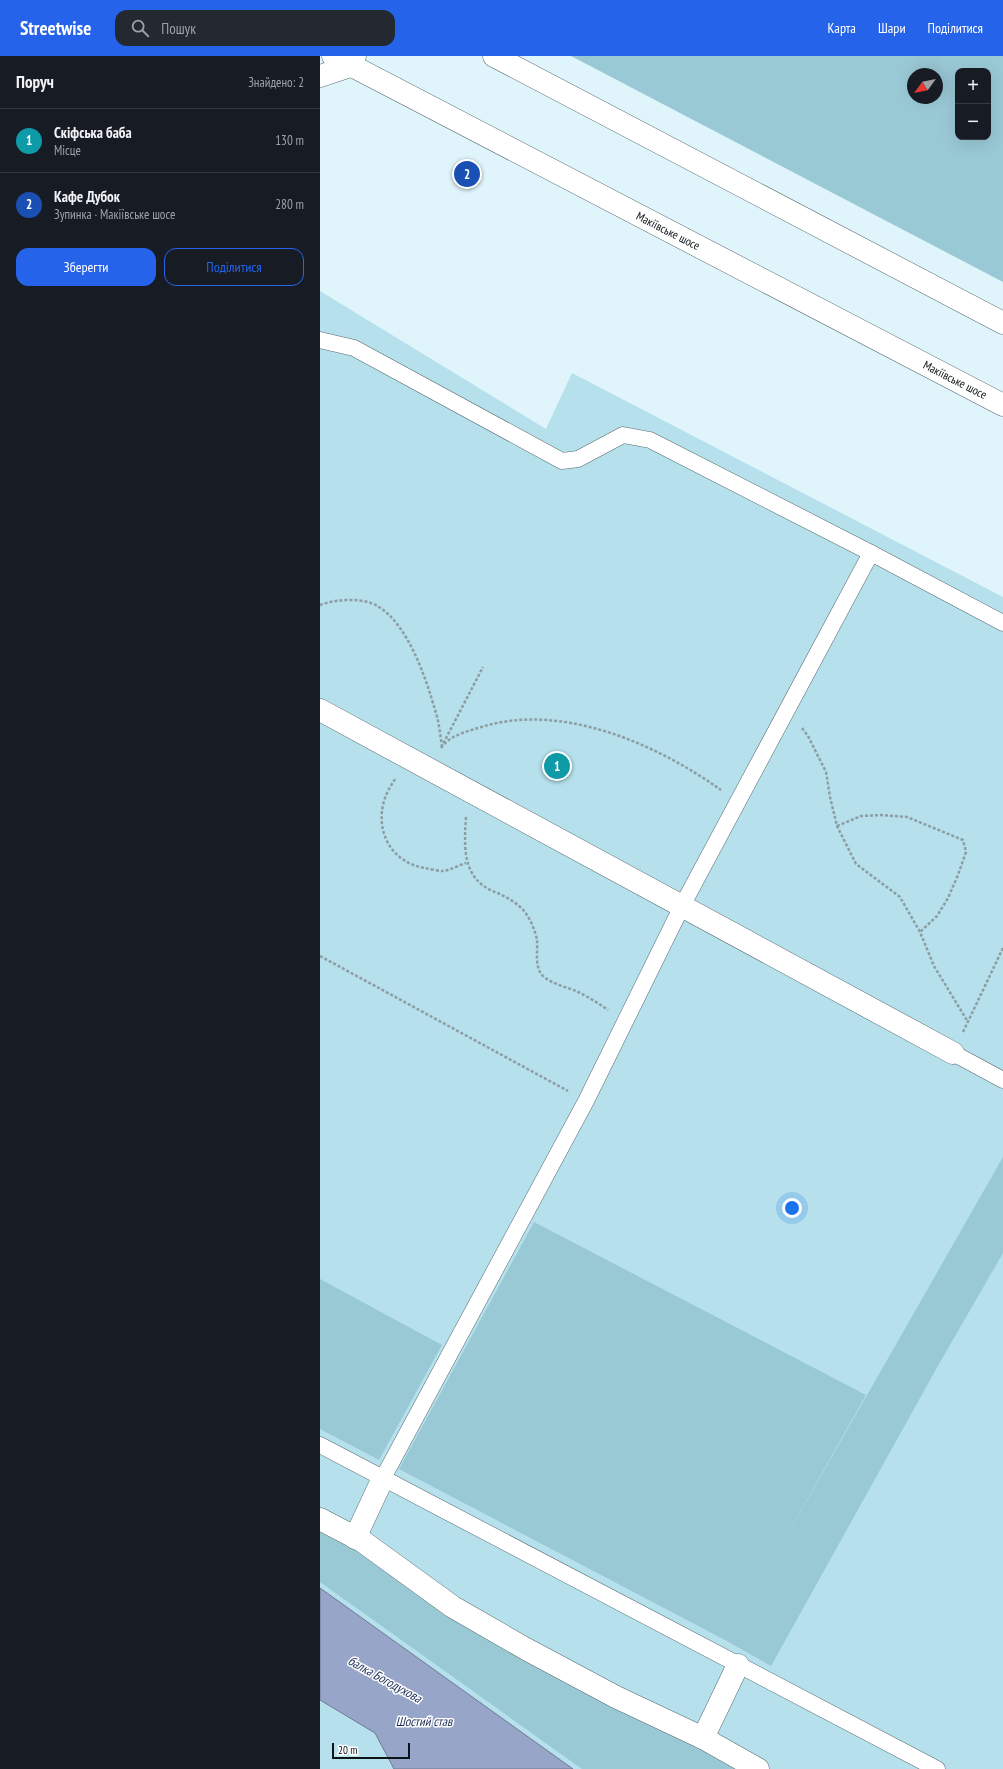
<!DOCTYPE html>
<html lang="uk">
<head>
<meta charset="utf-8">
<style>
	body { margin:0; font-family:"PT Sans Narrow",sans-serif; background:#242831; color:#f1f3f6 }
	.controls { position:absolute; right:12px; top:12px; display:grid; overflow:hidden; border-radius:8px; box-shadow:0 4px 16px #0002 }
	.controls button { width:36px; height:36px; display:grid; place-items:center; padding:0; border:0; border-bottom:1px solid #363941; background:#171b24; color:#f1f3f6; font:20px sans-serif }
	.compass { position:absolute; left:587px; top:12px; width:36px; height:36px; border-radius:50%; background:#171b24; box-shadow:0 4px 16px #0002; rotate:237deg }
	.scale { position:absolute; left:12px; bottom:10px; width:78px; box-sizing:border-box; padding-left:4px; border:2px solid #0d1416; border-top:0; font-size:11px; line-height:14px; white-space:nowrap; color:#0d1416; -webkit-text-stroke:3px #fff; paint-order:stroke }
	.you { position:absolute; left:472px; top:1152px; width:14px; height:14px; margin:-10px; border:3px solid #fff; border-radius:50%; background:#1a73e8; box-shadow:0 0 0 6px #1a73e833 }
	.badge { display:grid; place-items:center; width:26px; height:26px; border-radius:50%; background:#2563eb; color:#fff; font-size:13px; font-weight:700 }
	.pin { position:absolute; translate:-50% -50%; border:2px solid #fff; box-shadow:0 1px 4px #0006 }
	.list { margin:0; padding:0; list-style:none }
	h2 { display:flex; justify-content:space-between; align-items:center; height:52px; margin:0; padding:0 16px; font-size:17px }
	h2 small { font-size:13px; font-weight:400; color:#9ea1a6 }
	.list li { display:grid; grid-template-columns:26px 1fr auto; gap:12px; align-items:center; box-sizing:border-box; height:64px; padding:0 16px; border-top:1px solid #363941 }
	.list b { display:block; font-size:15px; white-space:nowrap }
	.list p { margin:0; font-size:13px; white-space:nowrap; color:#9ea1a6 }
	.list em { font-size:13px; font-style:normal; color:#9ea1a6 }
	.actions { display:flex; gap:8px; padding:12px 16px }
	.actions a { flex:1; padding:9px 0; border:1px solid #2563eb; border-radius:12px; text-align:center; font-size:14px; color:#2563eb }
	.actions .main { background:#2563eb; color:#fff }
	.icon { flex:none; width:22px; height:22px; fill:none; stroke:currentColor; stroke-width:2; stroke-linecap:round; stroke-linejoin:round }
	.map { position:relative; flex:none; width:683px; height:1713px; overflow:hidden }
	header { display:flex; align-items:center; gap:24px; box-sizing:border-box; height:56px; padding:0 20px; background:#2563eb; color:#fff }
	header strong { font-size:19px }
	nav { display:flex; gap:22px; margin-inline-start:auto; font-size:14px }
	.search { width:280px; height:36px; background:#242831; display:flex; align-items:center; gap:10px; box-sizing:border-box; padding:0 14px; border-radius:12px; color:#9ea1a6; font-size:15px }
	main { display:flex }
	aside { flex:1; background:#171b24 }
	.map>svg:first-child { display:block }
	.green { fill:#b5e0ec }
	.forest { fill:#9ac9d6; fill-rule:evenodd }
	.water { fill:#97a6c8; stroke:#6e7a93 }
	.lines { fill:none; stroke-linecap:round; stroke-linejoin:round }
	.lane-casing { stroke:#586b70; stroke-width:17 }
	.street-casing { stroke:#586b70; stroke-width:23 }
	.primary-casing { stroke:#586b70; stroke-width:23 }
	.path { stroke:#8d9da1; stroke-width:2.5; stroke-dasharray:3 2; stroke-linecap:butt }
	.lane { stroke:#fff; stroke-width:16 }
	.street { stroke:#fff; stroke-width:22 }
	.primary { stroke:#fff; stroke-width:22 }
	.labels { text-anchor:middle; stroke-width:3; stroke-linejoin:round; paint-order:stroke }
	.street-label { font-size:12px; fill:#0d1416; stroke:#fff }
	.water-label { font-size:13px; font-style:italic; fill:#1b2c58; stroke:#fff }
</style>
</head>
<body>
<header>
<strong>Streetwise</strong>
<div class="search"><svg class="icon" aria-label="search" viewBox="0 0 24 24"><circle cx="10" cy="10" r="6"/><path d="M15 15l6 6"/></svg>Пошук</div>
<nav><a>Карта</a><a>Шари</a><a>Поділитися</a></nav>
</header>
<main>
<aside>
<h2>Поруч<small>Знайдено: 2</small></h2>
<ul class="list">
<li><span class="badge" style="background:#0f9aa8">1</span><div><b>Скіфська баба</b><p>Місце</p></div><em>130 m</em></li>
<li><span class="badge" style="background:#1a4fb4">2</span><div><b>Кафе Дубок</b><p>Зупинка · Макіївське шосе</p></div><em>280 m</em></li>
</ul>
<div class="actions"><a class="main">Зберегти</a><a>Поділитися</a></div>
</aside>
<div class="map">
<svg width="683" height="1713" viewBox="0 0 683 1713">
	<rect width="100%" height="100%" fill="#e0f5fb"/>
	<polygon class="green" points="0,235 226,373 252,317 683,541 683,1713 0,1713"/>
	<g class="forest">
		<path d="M251 0H683V226ZM638 15H668V81H638ZM593 18H617V42H593Z"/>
		<polygon points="683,1101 683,1197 619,1308 451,1610 407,1585 79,1413 214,1166 546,1339 454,1502"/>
		<polygon points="0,1223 122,1289 59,1404 0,1373"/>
		<polygon points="0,1472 422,1713 262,1713 0,1526"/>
	</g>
	<polygon class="water" points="0,1532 253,1713 74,1713 55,1677 0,1644"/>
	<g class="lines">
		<g class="lane-casing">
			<g id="lane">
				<polyline points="0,284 34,292 242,405 258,403 303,379 330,384 551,497 683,567"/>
				<polyline points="633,997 683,1024"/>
				<polyline points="0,1389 617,1713"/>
				<polyline points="63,1422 266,1045 362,850 551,497"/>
			</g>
		</g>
		<g class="street-casing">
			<g id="street">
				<polyline points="0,20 30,10 35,0"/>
				<polyline points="0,654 633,997"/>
				<polyline points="0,1463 42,1485 133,1551 206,1593 296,1641 383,1682 438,1713"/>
				<polyline points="35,1482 63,1422"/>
				<polyline points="383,1682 418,1609"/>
			</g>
		</g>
		<g class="primary-casing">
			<g id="primary">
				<polyline points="13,0 683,349"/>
				<polyline points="174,0 683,267"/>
			</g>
		</g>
		<g class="path">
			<path d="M0 549C15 543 45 541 59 551 88 569 106 622 115 654 119 665 120 678 122 690L163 611"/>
			<polyline points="482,672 488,680 506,716 510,741 517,770 536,808 580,841 600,876 614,910 648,966"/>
			<path d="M121 692C129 680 145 676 158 672 239 645 335 687 401 734"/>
			<path d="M75 723C71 730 66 737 64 745 55 776 72 807 105 812 110 813 118 815 123 815 131 814 139 809 146 807"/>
			<path d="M146 761C144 792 142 823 175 836 187 841 200 848 207 859 211 865 216 877 217 884 218 895 214 911 223 920 232 928 246 931 256 935 267 940 278 947 288 954"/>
			<polyline points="517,770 541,760 561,759 587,761 643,784 646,796 638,819 628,842 617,860 600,876"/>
			<polyline points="0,900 248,1035"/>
			<polyline points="643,976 683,892"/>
		</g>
		<use href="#lane" class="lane"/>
		<use href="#street" class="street"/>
		<use href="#primary" class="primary"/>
	</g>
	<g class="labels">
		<g class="street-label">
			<text transform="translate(348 175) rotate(27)" y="4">Макіївське шосе</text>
			<text transform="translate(635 324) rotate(27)" y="4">Макіївське шосе</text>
		</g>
		<g class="water-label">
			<text transform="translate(65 1623) rotate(29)" y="5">балка Богодухова</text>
			<text x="104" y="1670">Шостий став</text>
		</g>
	</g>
</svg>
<div class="controls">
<button>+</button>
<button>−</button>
</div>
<svg class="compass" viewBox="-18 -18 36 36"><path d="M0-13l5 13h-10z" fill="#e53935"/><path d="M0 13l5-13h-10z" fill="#9ea1a6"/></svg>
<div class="scale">20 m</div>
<div class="you"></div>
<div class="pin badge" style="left:237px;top:710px;background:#0f9aa8">1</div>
<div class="pin badge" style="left:147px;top:118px;background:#1a4fb4">2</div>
</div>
</main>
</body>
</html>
